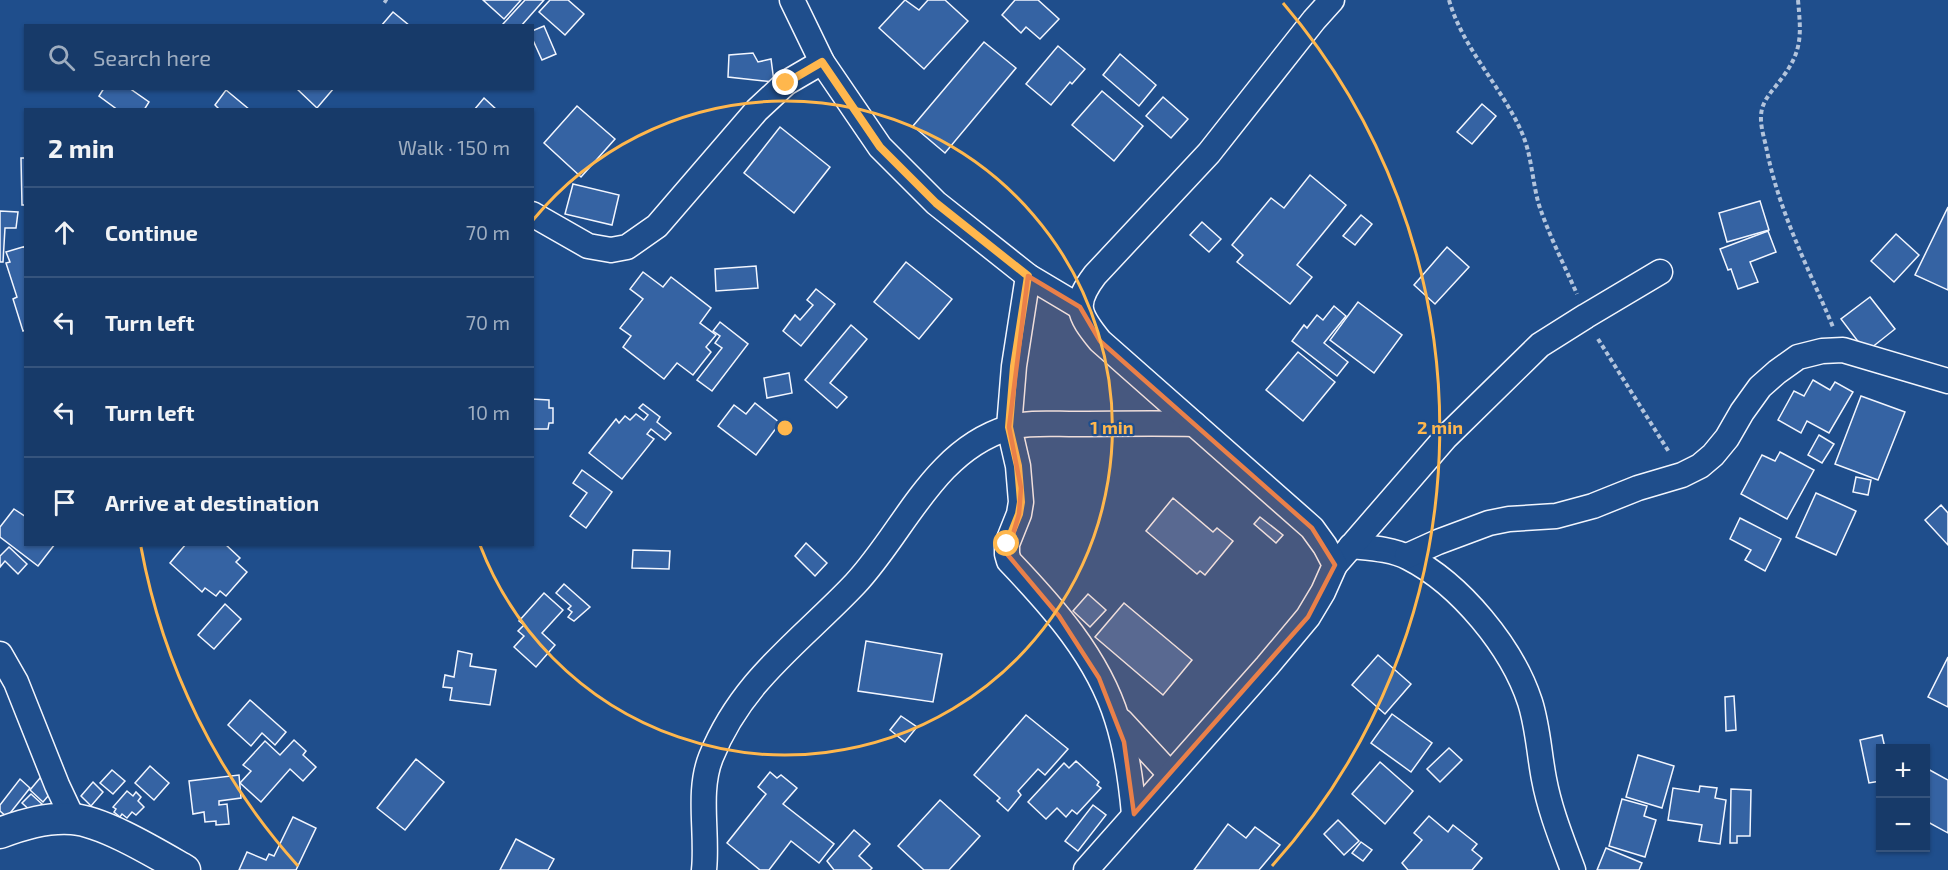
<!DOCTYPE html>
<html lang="en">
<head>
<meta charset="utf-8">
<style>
	body { margin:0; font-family:"Exo 2",sans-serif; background:#244571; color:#f1f3f6 }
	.controls { position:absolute; right:18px; bottom:18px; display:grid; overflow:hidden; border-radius:0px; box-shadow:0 2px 4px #0004 }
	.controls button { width:54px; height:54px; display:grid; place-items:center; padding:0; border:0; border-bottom:2px solid #36547d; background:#173a69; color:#f1f3f6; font:30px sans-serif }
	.stop { position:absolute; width:18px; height:18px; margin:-14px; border:4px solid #ffb74d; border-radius:50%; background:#fff }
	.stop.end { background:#ffb74d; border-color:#fff; box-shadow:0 2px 6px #0008 }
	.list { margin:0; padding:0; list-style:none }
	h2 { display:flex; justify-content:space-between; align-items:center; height:78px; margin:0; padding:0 24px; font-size:26px }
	h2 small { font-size:20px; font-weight:400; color:#9eadc0 }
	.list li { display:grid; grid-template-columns:39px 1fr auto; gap:18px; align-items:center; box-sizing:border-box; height:90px; padding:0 24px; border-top:2px solid #36547d }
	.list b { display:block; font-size:22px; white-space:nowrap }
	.list em { font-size:20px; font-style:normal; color:#9eadc0 }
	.icon { flex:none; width:33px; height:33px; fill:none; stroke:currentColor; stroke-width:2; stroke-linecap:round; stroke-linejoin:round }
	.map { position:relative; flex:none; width:1948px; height:870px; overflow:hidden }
	.search { position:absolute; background:#173a69; box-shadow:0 2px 4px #0004; left:24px; top:24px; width:510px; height:66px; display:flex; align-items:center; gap:15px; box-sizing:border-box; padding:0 21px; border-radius:0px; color:#9eadc0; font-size:22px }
	.panel { position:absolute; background:#173a69; box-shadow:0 2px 4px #0004; left:24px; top:108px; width:510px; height:438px; border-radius:0px }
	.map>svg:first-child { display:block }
	.building { fill:#3563a3; stroke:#f2f6ff; stroke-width:1.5 }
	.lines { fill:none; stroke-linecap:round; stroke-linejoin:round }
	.minor-casing { stroke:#f2f6ff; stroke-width:27 }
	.tertiary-casing { stroke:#f2f6ff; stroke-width:33 }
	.path { stroke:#b3c4dc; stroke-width:4; stroke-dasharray:4.5 3; stroke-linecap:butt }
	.minor { stroke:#1f4e8c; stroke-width:24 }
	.tertiary { stroke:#1f4e8c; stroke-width:30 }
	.route { stroke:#ffb74d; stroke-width:8 }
	.marked { fill:#ea8049; fill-opacity:0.2; stroke:#ea8049; stroke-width:4.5; stroke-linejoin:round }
	.ring { fill:none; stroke:#ffb74d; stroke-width:3 }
	.centre { fill:#ffb74d; stroke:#1f4e8c; stroke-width:3 }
	.ring-label { font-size:18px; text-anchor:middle; font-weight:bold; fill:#ffb74d; stroke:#1f4e8c; stroke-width:4.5; stroke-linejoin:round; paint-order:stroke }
</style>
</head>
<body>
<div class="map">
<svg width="1948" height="870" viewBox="0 0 1948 870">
	<rect width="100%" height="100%" fill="#1f4e8c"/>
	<g class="building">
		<polygon points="483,0 521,0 504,19"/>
		<polygon points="525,0 544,0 521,26 502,25"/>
		<polygon points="550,0 568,0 584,14 565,35 539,12"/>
		<polygon points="905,0 919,10 928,0 945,0 968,21 924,69 879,28"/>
		<polygon points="1015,0 1038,0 1059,19 1040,39 1026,27 1021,33 1002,15"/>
		<polygon points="393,12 410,26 381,26"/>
		<polygon points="544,26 556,54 542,60 532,38 532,31"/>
		<polygon points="984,42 1016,68 945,153 913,126"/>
		<polygon points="1058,46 1085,69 1072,84 1070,82 1051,105 1026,84"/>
		<polygon points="753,53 758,62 771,59 774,82 728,77 729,55"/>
		<polygon points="1120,54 1156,85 1139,106 1103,75"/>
		<polygon points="104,88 129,88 149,102 144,110 118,110 99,96"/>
		<polygon points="296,88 334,88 317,108"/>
		<polygon points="226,90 250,110 220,110 215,105"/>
		<polygon points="1102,91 1143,126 1114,161 1072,125"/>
		<polygon points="1163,97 1188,119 1171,138 1146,116"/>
		<polygon points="484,98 497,110 474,110"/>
		<polygon points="1482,104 1496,116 1472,144 1457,132"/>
		<polygon points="577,106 615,139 581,177 544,143"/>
		<polygon points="780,127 830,167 794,213 744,173"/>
		<polygon points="21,158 26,158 26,205 22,205"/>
		<polygon points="1310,175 1346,205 1297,265 1312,277 1290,304 1237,262 1243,255 1232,245 1271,198 1284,208"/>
		<polygon points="573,184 619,195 612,225 565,214"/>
		<polygon points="1760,201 1769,230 1727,242 1719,213"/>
		<polygon points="1948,207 1948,290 1915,275"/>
		<polygon points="0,211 18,212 16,228 5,228 3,262 0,262"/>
		<polygon points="1361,215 1372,224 1355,245 1343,236"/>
		<polygon points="1202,222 1221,239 1209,252 1190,235"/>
		<polygon points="1768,231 1776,252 1750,262 1758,282 1738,289 1731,269 1728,270 1720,249"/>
		<polygon points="1896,234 1919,255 1894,282 1871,261"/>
		<polygon points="26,246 26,330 23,331 13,299 17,297 6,263 10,262 6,252"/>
		<polygon points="1447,247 1469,267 1435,304 1414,285"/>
		<polygon points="906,262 952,299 919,339 874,302"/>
		<polygon points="756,266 758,288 716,291 715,269"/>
		<polygon points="643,272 663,287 671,277 711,308 700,323 716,335 706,347 711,352 693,375 677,363 664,379 623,347 631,336 620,328 643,299 630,289"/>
		<polygon points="816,289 835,304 801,346 783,331 795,315 800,320 813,305 807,300"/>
		<polygon points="1870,297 1895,329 1866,352 1841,319"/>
		<polygon points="1358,302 1402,335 1374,373 1330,340"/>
		<polygon points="1334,306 1346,316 1324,343 1348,362 1337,376 1292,341 1304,325 1307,328 1317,315 1323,320"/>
		<polygon points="720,322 748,344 712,391 697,380 722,348 715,343 720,336 713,331"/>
		<polygon points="851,325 867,339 830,383 847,397 837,408 805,380"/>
		<polygon points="1298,352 1335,382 1303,421 1266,390"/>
		<polygon points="789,373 792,393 767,398 764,378"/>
		<polygon points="1813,380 1830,390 1835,382 1853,392 1829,433 1807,421 1801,433 1778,420 1794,391 1804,396"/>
		<polygon points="1861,396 1905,412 1878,480 1835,464"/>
		<polygon points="532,399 549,400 549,408 553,408 553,423 549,423 548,429 532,429"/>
		<polygon points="755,403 780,423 756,455 718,426 734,405 746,414"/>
		<polygon points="643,404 660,417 657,422 671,433 665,440 651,429 647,434 654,439 622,479 589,453 616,419 619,423 625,416 630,420 636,414 644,420 648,415 639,408"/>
		<polygon points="1819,435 1834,444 1822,463 1808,455"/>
		<polygon points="1780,452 1814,470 1787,519 1741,494 1762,455 1775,461"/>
		<polygon points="582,470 612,492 586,528 570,516 587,493 573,483"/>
		<polygon points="1856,477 1871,480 1868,495 1853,492"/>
		<polygon points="1816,493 1856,511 1836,555 1796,537"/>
		<polygon points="1173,498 1213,532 1217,528 1233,541 1205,575 1200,571 1197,574 1146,531"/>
		<polygon points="1941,505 1948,513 1948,545 1925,520"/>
		<polygon points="14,509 26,517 26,544 55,544 38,566 0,537 0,527"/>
		<polygon points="1260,517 1283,535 1276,543 1254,524"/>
		<polygon points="1740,518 1781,539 1765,571 1745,560 1751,550 1730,539"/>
		<polygon points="806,543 827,563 815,576 795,556"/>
		<polygon points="186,544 225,544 240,558 236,562 247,572 226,596 220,591 216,596 205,588 202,592 170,563"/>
		<polygon points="9,547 27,564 18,574 5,561 0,567 0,556"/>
		<polygon points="633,550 670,551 669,569 632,568"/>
		<polygon points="564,584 590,607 574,621 568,617 572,612 568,609 571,606 556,593"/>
		<polygon points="544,593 563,610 542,633 555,645 536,667 514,647 524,636 518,631 524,625 519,621"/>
		<polygon points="1088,594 1106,610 1090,627 1073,611"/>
		<polygon points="1124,603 1192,660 1163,695 1095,637"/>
		<polygon points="225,604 241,619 214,649 198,635"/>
		<polygon points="866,641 942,654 933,702 858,691"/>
		<polygon points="458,651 472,654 470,666 496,670 490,705 450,700 452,688 443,687 445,675 454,677"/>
		<polygon points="1378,655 1411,684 1385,714 1352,685"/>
		<polygon points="1948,657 1948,707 1928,697"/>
		<polygon points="1734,696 1736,730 1726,731 1725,697"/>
		<polygon points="250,700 286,732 275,745 262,733 251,746 228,725"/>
		<polygon points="1392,714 1432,743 1411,772 1371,743"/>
		<polygon points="1026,715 1068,749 1045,775 1038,769 1018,791 1021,795 1008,811 997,801 1000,798 974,775"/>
		<polygon points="901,716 917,727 905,742 890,730"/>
		<polygon points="1882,735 1885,748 1880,748 1880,781 1869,783 1860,740"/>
		<polygon points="294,740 306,751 303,755 316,767 303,781 290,769 261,802 240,783 251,771 243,765 265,741 280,755"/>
		<polygon points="1449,748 1462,760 1440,782 1427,769"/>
		<polygon points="1638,755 1674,766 1662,808 1626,797"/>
		<polygon points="416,759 444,782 405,830 377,808"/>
		<polygon points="1076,761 1099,782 1097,785 1101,788 1077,814 1072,810 1066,817 1057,808 1046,819 1028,802 1064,763 1069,768"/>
		<polygon points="1380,762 1413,791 1385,824 1352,794"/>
		<polygon points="150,766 169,783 154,800 135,783"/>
		<polygon points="1926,768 1948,780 1948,833 1926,821"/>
		<polygon points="112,770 125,781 113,794 100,783"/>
		<polygon points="770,772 777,778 781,775 797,788 783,804 834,844 819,863 791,841 769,870 760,870 727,843 766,794 758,787"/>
		<polygon points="239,775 241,798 219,801 219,805 227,804 229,824 216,825 216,821 205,822 204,812 193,814 189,781"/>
		<polygon points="40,778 54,789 43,802 30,790"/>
		<polygon points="20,779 30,788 7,817 0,811 0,805"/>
		<polygon points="93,782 103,792 91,806 81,796"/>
		<polygon points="1700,786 1717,788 1715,798 1726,800 1720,844 1699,841 1702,825 1668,820 1673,788 1699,792"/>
		<polygon points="1731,789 1751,790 1750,836 1737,836 1737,843 1730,843"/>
		<polygon points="127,791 133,796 136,792 141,797 138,801 144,807 136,815 132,812 127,818 122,814 120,817 114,812 116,809 113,807"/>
		<polygon points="31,794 42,804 33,813 22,803"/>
		<polygon points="1622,799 1647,806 1644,816 1656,820 1645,857 1609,846"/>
		<polygon points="940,800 980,836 949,870 924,870 898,846"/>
		<polygon points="1093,805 1106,815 1078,851 1065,841"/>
		<polygon points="1429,816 1448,832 1453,825 1477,844 1472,850 1482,858 1472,870 1408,870 1402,863 1422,840 1414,833"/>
		<polygon points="293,817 316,828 296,870 239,870 247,852 266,860 269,854 274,856"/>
		<polygon points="1338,820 1359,841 1344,855 1324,834"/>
		<polygon points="1228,824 1246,838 1255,827 1280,845 1259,870 1194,870"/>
		<polygon points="854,830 870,844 859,856 872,868 870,870 834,870 827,861"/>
		<polygon points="516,839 554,859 548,870 500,870"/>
		<polygon points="1361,842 1372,850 1363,861 1352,853"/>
		<polygon points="1606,848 1642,863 1639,870 1597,870"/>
	</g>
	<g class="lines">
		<g class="minor-casing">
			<g id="minor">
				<polyline points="792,0 822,62 880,147 936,203 1028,276 1080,307"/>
				<polyline points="532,214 588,246 611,250 627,247 657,226 757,110 786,83 822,62"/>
				<path d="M1028 276 1014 366 1009 427 1018 466 1021 502 1019 514 1007 544V554L1009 561C1052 606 1098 657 1117 719 1127 750 1131 781 1134 814"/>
				<path d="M1351 546C1370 548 1392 549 1409 558 1460 584 1512 647 1530 702 1538 727 1539 753 1544 779 1550 811 1562 840 1573 870"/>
				<polyline points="1407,556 1438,542 1489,523 1509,519 1556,516 1593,506 1638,488 1682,475 1700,466 1713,455 1727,438 1742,412 1760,387 1777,372 1798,357 1822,351 1843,350 1948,381"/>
				<polyline points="1335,565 1446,437 1540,345 1586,316 1660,272"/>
				<polyline points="0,654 16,682 57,785 73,819"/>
				<polyline points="1121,721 1170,774"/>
				<path d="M704 870C708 833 697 792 711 757 742 680 800 642 855 584 904 532 933 451 1008 428 1025 422 1053 424 1071 424 1112 424 1153 423 1194 424"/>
				<path d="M1086 870 1267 666 1308 617 1323 592 1335 565 1325 546 1312 528 1100 341C1078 314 1073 304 1095 275L1209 153 1314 20 1332 0"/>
			</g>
		</g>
		<g class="tertiary-casing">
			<path id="tertiary" d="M0 833C23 824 47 817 72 819 103 821 157 854 185 870"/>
		</g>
		<g class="path">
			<polyline points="384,0 387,2"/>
			<path d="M1449 0C1463 49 1502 87 1522 133 1532 156 1532 181 1539 205 1549 235 1564 265 1577 294"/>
			<path d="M1798 0C1801 34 1803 50 1782 78 1775 88 1765 97 1762 109 1759 121 1763 134 1766 146 1778 210 1808 267 1833 327"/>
			<polyline points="1598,339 1669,452"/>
		</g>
		<use href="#minor" class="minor"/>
		<use href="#tertiary" class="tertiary"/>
	</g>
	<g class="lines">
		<polyline class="route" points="786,83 822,62 880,147 936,203 1028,276 1014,366 1009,427 1018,466 1021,502 1019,514 1007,544"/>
	</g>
	<path class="marked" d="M1028 276 1080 307 1100 341 1312 528 1335 565 1308 617 1134 814 1124 742 1099 678 1059 616 1007 554 1019 514 1021 488 1009 427Z"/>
	<g class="ring">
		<path d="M533 220A327 327 0 1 1 480 545"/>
		<path d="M298 866A655 655 0 0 1 141 547M1283 3A655 655 0 0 1 1272 866"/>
	</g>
	<circle cx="785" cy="428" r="9" class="centre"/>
	<g class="ring-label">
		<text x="1112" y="434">1 min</text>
		<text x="1440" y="434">2 min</text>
	</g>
</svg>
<div class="controls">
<button>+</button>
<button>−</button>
</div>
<div class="stop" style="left:1007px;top:544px"></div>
<div class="stop end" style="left:786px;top:83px"></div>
<div class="search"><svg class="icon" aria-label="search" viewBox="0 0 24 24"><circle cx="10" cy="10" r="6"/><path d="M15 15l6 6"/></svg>Search here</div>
<section class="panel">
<h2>2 min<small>Walk · 150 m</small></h2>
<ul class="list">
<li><svg class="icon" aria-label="ahead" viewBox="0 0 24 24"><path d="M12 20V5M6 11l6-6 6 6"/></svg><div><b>Continue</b></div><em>70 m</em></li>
<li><svg class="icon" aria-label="left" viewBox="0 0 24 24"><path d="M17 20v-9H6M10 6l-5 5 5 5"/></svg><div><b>Turn left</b></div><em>70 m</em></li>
<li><svg class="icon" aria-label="left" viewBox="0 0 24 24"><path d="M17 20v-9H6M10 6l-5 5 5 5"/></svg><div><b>Turn left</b></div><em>10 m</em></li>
<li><svg class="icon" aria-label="arrive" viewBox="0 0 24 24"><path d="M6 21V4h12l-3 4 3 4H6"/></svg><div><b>Arrive at destination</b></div></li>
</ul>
</section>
</div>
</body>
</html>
